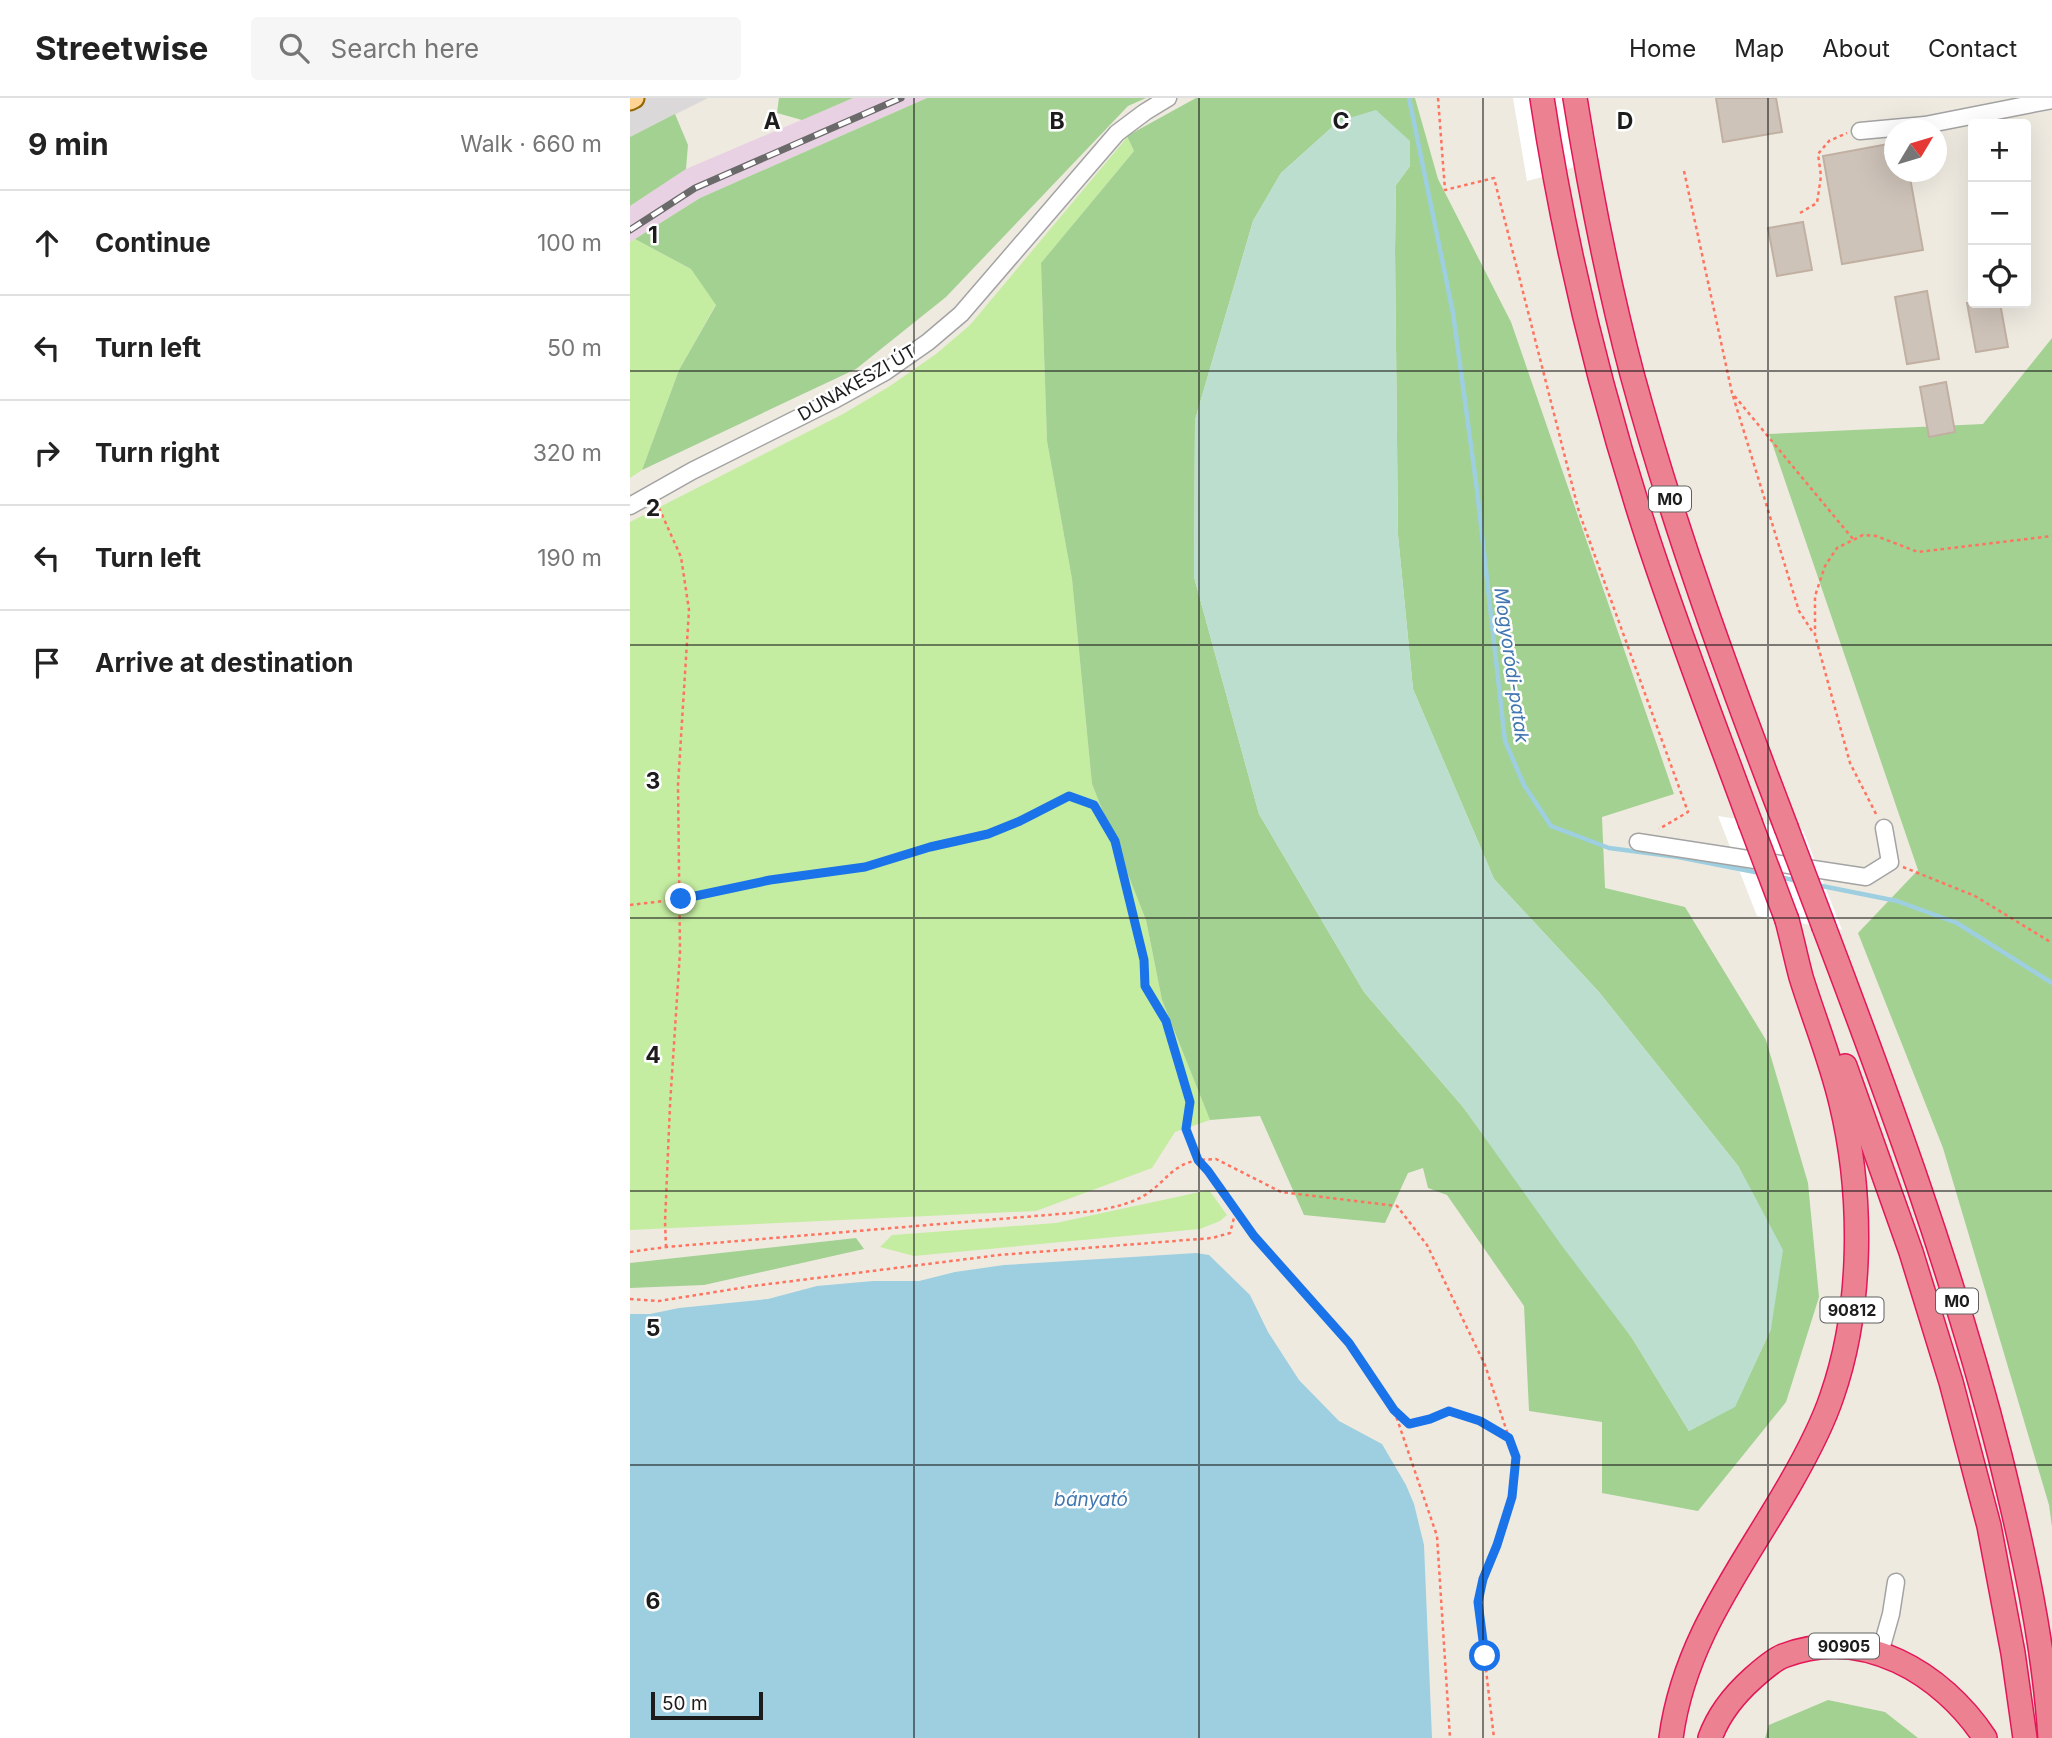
<!DOCTYPE html>
<html lang="en">
<head>
<meta charset="utf-8">
<style>
	body { margin:0; font-family:Inter,sans-serif; background:#f6f6f6; color:#222 }
	.controls { position:absolute; right:21px; top:21px; display:grid; overflow:hidden; border-radius:7px; box-shadow:0 7px 28px #0002 }
	.controls button { width:63px; height:63px; display:grid; place-items:center; padding:0; border:0; border-bottom:2px solid #e0e0e0; background:#fff; color:#222; font:35px sans-serif }
	.compass { position:absolute; left:1254px; top:21px; width:63px; height:63px; border-radius:50%; background:#fff; box-shadow:0 7px 28px #0002; rotate:52deg }
	.scale { position:absolute; left:21px; bottom:18px; width:112px; box-sizing:border-box; padding-left:7px; border:4px solid #1c1c1c; border-top:0; font-size:19px; line-height:24px; white-space:nowrap; color:#1c1c1c; -webkit-text-stroke:5px #fff; paint-order:stroke }
	.stop { position:absolute; width:21px; height:21px; margin:-16px; border:5px solid #1a73e8; border-radius:50%; background:#fff }
	.stop.end { background:#1a73e8; border-color:#fff; box-shadow:0 2px 7px #0008 }
	.list { margin:0; padding:0; list-style:none }
	h2 { display:flex; justify-content:space-between; align-items:center; height:91px; margin:0; padding:0 28px; font-size:30px }
	h2 small { font-size:23px; font-weight:400; color:#767676 }
	.list li { display:grid; grid-template-columns:46px 1fr auto; gap:21px; align-items:center; box-sizing:border-box; height:105px; padding:0 28px; border-top:2px solid #e0e0e0 }
	.list b { display:block; font-size:26px; white-space:nowrap }
	.list em { font-size:23px; font-style:normal; color:#767676 }
	.icon { flex:none; width:38px; height:38px; fill:none; stroke:currentColor; stroke-width:2; stroke-linecap:round; stroke-linejoin:round }
	.map { position:relative; flex:none; width:1422px; height:1640px; overflow:hidden }
	header { display:flex; align-items:center; gap:42px; box-sizing:border-box; height:98px; padding:0 35px; background:#fff; border-bottom:2px solid #e0e0e0 }
	header strong { font-size:33px }
	nav { display:flex; gap:38px; margin-inline-start:auto; font-size:24px }
	.search { width:490px; height:63px; background:#f6f6f6; display:flex; align-items:center; gap:18px; box-sizing:border-box; padding:0 24px; border-radius:7px; color:#767676; font-size:26px }
	main { display:flex }
	aside { flex:1; background:#fff }
	.map>svg:first-child { display:block }
	.residential { fill:#dad8d8 }
	.industrial { fill:#e8d1e3 }
	.grass { fill:#c5eda1 }
	.forest { fill:#a3d191; fill-rule:evenodd }
	.wetland { fill:#bcdecf }
	.water { fill:#9dcfe0 }
	.pier { fill:#fff }
	.lines { fill:none; stroke-linecap:round; stroke-linejoin:round }
	.stream { stroke:#9dcfe0; stroke-width:4.5 }
	.building { fill:#cec3b9; stroke:#c1b0a2; stroke-width:2 }
	.minor-casing { stroke:#a3a3a3; stroke-width:19 }
	.major-casing { stroke:#936600; stroke-width:23 }
	.highway-casing { stroke:#e21758; stroke-width:26 }
	.path { stroke:#ff7460; stroke-width:2.5; stroke-dasharray:3.5 3.5; stroke-linecap:butt }
	.minor { stroke:#fff; stroke-width:16 }
	.major { stroke:#ffd394; stroke-width:19 }
	.highway { stroke:#ec8192; stroke-width:23 }
	.rail-casing { stroke:#6a6a6a; stroke-width:7 }
	.rail { stroke:#fff; stroke-width:4.5; stroke-dasharray:13; stroke-linecap:butt }
	.highway-bridge-casing { stroke:#e21758; stroke-width:26; stroke-linecap:butt }
	.highway-bridge { stroke:#ec8192; stroke-width:23 }
	.route { stroke:#1a73e8; stroke-width:9 }
	.grid { fill:none; stroke:#1c1c1c; stroke-width:2; stroke-opacity:0.55 }
	.labels { text-anchor:middle; stroke-width:5; stroke-linejoin:round; paint-order:stroke }
	.shield { fill:#fff; stroke:#606060; stroke-width:2 }
	.shield-label { font-size:16px; font-weight:bold; fill:#1c1c1c }
	.street-label { font-size:18px; fill:#1c1c1c; stroke:#fff }
	.water-label { font-size:19px; font-style:italic; fill:#4277b1; stroke:#fff }
	.grid-label { font-size:23px; text-anchor:middle; font-weight:bold; fill:#1c1c1c; stroke:#fff; stroke-width:5; stroke-linejoin:round; paint-order:stroke }
</style>
</head>
<body>
<header>
<strong>Streetwise</strong>
<div class="search"><svg class="icon" aria-label="search" viewBox="0 0 24 24"><circle cx="10" cy="10" r="6"/><path d="M15 15l6 6"/></svg>Search here</div>
<nav><a>Home</a><a>Map</a><a>About</a><a>Contact</a></nav>
</header>
<main>
<aside>
<h2>9 min<small>Walk · 660 m</small></h2>
<ul class="list">
<li><svg class="icon" aria-label="ahead" viewBox="0 0 24 24"><path d="M12 20V5M6 11l6-6 6 6"/></svg><div><b>Continue</b></div><em>100 m</em></li>
<li><svg class="icon" aria-label="left" viewBox="0 0 24 24"><path d="M17 20v-9H6M10 6l-5 5 5 5"/></svg><div><b>Turn left</b></div><em>50 m</em></li>
<li><svg class="icon" aria-label="right" viewBox="0 0 24 24"><path d="M7 20v-9h11M14 6l5 5-5 5"/></svg><div><b>Turn right</b></div><em>320 m</em></li>
<li><svg class="icon" aria-label="left" viewBox="0 0 24 24"><path d="M17 20v-9H6M10 6l-5 5 5 5"/></svg><div><b>Turn left</b></div><em>190 m</em></li>
<li><svg class="icon" aria-label="arrive" viewBox="0 0 24 24"><path d="M6 21V4h12l-3 4 3 4H6"/></svg><div><b>Arrive at destination</b></div></li>
</ul>
</aside>
<div class="map">
<svg width="1422" height="1640" viewBox="0 0 1422 1640">
	<rect width="100%" height="100%" fill="#eeeae0"/>
	<polygon class="residential" points="0,0 78,0 0,39"/>
	<polygon class="industrial" points="223,0 297,0 70,100 0,144 0,108 56,71"/>
	<g class="grass">
		<polygon points="497,38 504,53 411,165 417,343 442,481 462,686 516,822 532,902 580,1022 545,1034 522,1070 406,1113 0,1132 0,424 213,316 260,288 306,256 340,227 494,43"/>
		<polygon points="5,141 61,171 86,206 49,272 12,372 0,380 0,144"/>
		<polygon points="579,1092 597,1117 590,1123 570,1131 284,1158 250,1149 262,1137 426,1125"/>
	</g>
	<g class="forest">
		<polygon points="149,0 223,0 172,22 147,15"/>
		<polygon points="297,0 516,0 498,8 316,199 226,271 12,372 49,272 86,207 61,171 5,141 70,100"/>
		<path d="M566 0H785L808 81 881 224 1044 696 972 719 975 790 1055 809 1136 942 1178 1085 1189 1199 1156 1304 1068 1413 972 1395V1324L899 1313 894 1208 817 1097 798 1090 793 1070 778 1075 755 1125 674 1117 630 1018 580 1022 532 902 516 822 462 686 442 481 417 343 411 165 504 53 497 38ZM709 23 780 68 766 87 765 153 768 437 783 591 864 781 969 894 1109 1069 1141 1231 1105 1308 1059 1333 1002 1240 833 1009 734 894 629 716 564 479 565 322 623 123 651 75Z"/>
		<polygon points="45,16 58,47 56,71 0,108 0,39"/>
		<polygon points="1422,240 1422,1429 1419,1407 1313,1050 1228,835 1288,772 1139,336 1353,326"/>
		<polygon points="226,1140 234,1151 74,1187 0,1190 0,1165"/>
		<polygon points="1198,1602 1255,1614 1288,1640 1135,1640 1139,1627"/>
	</g>
	<polygon class="wetland" points="746,12 780,43 780,68 766,87 765,153 768,437 783,591 864,781 969,894 1109,1069 1153,1152 1141,1231 1105,1309 1059,1333 1002,1240 932,1148 833,1009 734,894 629,716 564,479 565,322 623,123 651,75 709,23"/>
	<polygon class="water" points="566,1155 579,1157 620,1197 638,1234 669,1282 709,1323 752,1346 776,1387 784,1406 794,1447 802,1640 0,1640 0,1216 20,1216 49,1210 138,1201 187,1188 243,1183 289,1183 325,1174 374,1167"/>
	<g class="pier">
		<polygon points="883,0 958,0 969,60 924,76 897,83"/>
		<polygon points="1088,718 1173,732 1212,832 1127,818"/>
	</g>
	<g class="lines">
		<g class="stream">
			<polyline points="779,0 823,215 847,392 875,643 894,687 921,728 979,750 1048,759 1130,775"/>
			<polyline points="1149,779 1168,783"/>
			<polyline points="1187,787 1267,803 1327,825 1422,885"/>
		</g>
	</g>
	<g class="building">
		<polygon points="1086,0 1146,0 1152,34 1093,44"/>
		<polygon points="1264,45 1264,74 1279,74 1293,152 1212,166 1193,58"/>
		<polygon points="1173,124 1182,172 1147,178 1138,130"/>
		<polygon points="1297,193 1309,261 1277,266 1265,199"/>
		<polygon points="1337,205 1370,205 1378,249 1346,254"/>
		<polygon points="1316,284 1325,334 1299,339 1290,289"/>
	</g>
	<g class="lines">
		<g class="minor-casing">
			<g id="minor">
				<polyline points="1230,33 1295,27 1422,2"/>
				<polyline points="0,408 62,373 206,301 255,274 298,244 331,216 487,35 515,14 538,0"/>
				<polyline points="1008,744 1236,779 1260,764 1254,730"/>
				<polyline points="1250,1555 1261,1516 1266,1484"/>
			</g>
		</g>
		<g class="major-casing">
			<polyline id="major" points="0,2 4,0"/>
		</g>
		<g class="highway-casing">
			<g id="highway">
				<path d="M912 0C934 145 969 289 1014 429 1046 528 1084 626 1120 724"/>
				<path d="M945 0C960 93 978 185 1002 276 1044 430 1099 580 1156 729"/>
				<path d="M1194 829C1260 1003 1324 1177 1370 1358 1393 1451 1414 1544 1420 1640"/>
				<polyline points="1215,968 1281,1154 1321,1284 1359,1428 1383,1555 1395,1640"/>
				<path d="M1041 1640C1054 1541 1113 1468 1161 1384 1177 1356 1192 1328 1202 1298 1233 1209 1233 1096 1211 1005 1201 962 1184 921 1171 879 1166 860 1162 841 1157 822"/>
				<path d="M1080 1640C1089 1615 1104 1597 1123 1580 1132 1572 1143 1562 1153 1558 1233 1527 1312 1575 1355 1640"/>
			</g>
		</g>
		<g class="path">
			<polyline points="808,0 815,92 864,80 949,414 1058,714 1029,731"/>
			<polyline points="1054,73 1102,295 1223,441"/>
			<polyline points="1170,115 1187,105 1191,78 1188,56 1199,43 1217,35"/>
			<polyline points="1103,298 1169,513 1184,536"/>
			<polyline points="29,410 51,459 59,512 48,687 50,854 40,1007 35,1124 36,1149"/>
			<polyline points="1246,716 1220,665 1185,537 1185,498 1195,468 1207,450 1233,437 1246,438 1288,454 1422,438"/>
			<polyline points="1273,769 1345,798 1422,845"/>
			<polyline points="0,807 51,801 140,782 235,769 301,749 358,736 390,723 439,698 464,707 485,743 514,862 515,888 535,923 560,1004 556,1031 568,1062 586,1061 651,1094 767,1108 797,1147 855,1267 879,1340"/>
			<path d="M0 1154 36 1149 465 1113C484 1109 502 1106 518 1095 537 1082 542 1067 568 1062L578 1073 624 1138 719 1246 764 1312 807 1438 820 1640"/>
			<polyline points="0,1201 29,1203 123,1188 369,1157 582,1140 600,1135 606,1112"/>
			<polyline points="766,1315 779,1326 800,1321 819,1313 851,1323 879,1340 886,1359 882,1399 867,1447 853,1481 848,1504 864,1640"/>
		</g>
		<use href="#minor" class="minor"/>
		<use href="#major" class="major"/>
		<use href="#highway" class="highway"/>
		<g class="rail-casing">
			<polyline id="rail" points="0,132 65,90 271,0"/>
		</g>
		<use href="#rail" class="rail"/>
		<g class="highway-bridge-casing">
			<g id="highway-bridge">
				<polyline points="1120,724 1157,822"/>
				<polyline points="1156,729 1194,829"/>
			</g>
		</g>
		<use href="#highway-bridge" class="highway-bridge"/>
	</g>
	<g class="lines">
		<polyline class="route" points="51,801 140,782 235,769 300,749 358,736 390,723 439,698 464,707 485,743 514,862 515,888 536,923 560,1004 556,1031 568,1062 578,1073 624,1138 719,1245 764,1312 779,1326 800,1321 819,1313 850,1323 879,1340 886,1359 882,1399 867,1447 853,1481 848,1504 855,1558"/>
	</g>
	<path class="grid" d="M284 0V1640M569 0V1640M853 0V1640M1138 0V1640M0 273H1422M0 547H1422M0 820H1422M0 1093H1422M0 1367H1422"/>
	<g class="labels">
		<g class="shield">
			<rect x="1019" y="388.5" width="42" height="25" rx="5"/>
			<rect x="1306" y="1190.5" width="42" height="25" rx="5"/>
			<rect x="1190.5" y="1199.5" width="63" height="25" rx="5"/>
			<rect x="1179" y="1535.5" width="70" height="25" rx="5"/>
		</g>
		<g class="shield-label">
			<text x="1040" y="407">M0</text>
			<text x="1327" y="1209">M0</text>
			<text x="1222" y="1218">90812</text>
			<text x="1214" y="1554">90905</text>
		</g>
		<g class="street-label">
			<text transform="translate(227 285) rotate(-30)" y="6">DUNAKESZI ÚT</text>
		</g>
		<g class="water-label">
			<text transform="translate(882 567) rotate(82)" y="7">Mogyoródi-patak</text>
			<text x="461" y="1408">bányató</text>
		</g>
	</g>
	<g class="grid-label">
		<text x="142" y="31">A</text>
		<text x="427" y="31">B</text>
		<text x="711" y="31">C</text>
		<text x="995" y="31">D</text>
		<text x="23" y="145">1</text>
		<text x="23" y="418">2</text>
		<text x="23" y="691">3</text>
		<text x="23" y="965">4</text>
		<text x="23" y="1238">5</text>
		<text x="23" y="1511">6</text>
	</g>
</svg>
<div class="controls">
<button>+</button>
<button>−</button>
<button><svg class="icon" aria-label="locate" viewBox="0 0 24 24"><circle cx="12" cy="12" r="6"/><path d="M12 2v4M12 18v4M2 12h4M18 12h4"/></svg></button>
</div>
<svg class="compass" viewBox="-18 -18 36 36"><path d="M0-13l5 13h-10z" fill="#e53935"/><path d="M0 13l5-13h-10z" fill="#767676"/></svg>
<div class="scale">50 m</div>
<div class="stop" style="left:855px;top:1558px"></div>
<div class="stop end" style="left:51px;top:801px"></div>
</div>
</main>
</body>
</html>
